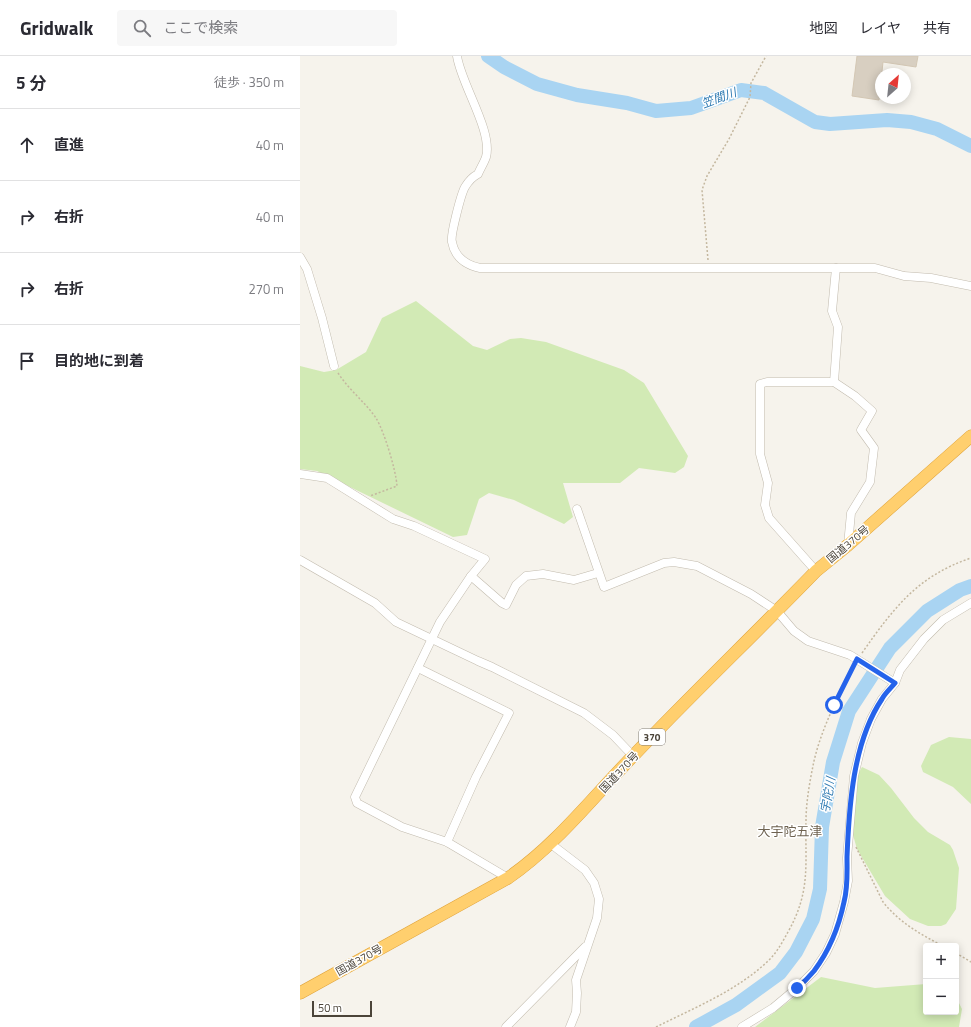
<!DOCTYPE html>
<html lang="ja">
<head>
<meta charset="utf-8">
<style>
	body { margin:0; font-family:"Titillium Web","Noto Sans JP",sans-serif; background:#f7f7f7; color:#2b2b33 }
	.controls { position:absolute; right:12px; bottom:12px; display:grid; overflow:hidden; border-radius:4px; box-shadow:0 2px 10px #0003 }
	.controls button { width:36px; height:36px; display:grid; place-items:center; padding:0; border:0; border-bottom:1px solid #e1e1e2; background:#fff; color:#2b2b33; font:20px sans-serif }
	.compass { position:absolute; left:575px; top:12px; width:36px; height:36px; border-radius:50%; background:#fff; box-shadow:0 2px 10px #0003; rotate:27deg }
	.scale { position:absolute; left:12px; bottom:10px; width:60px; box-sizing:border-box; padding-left:4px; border:2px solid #4b4439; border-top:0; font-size:11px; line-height:14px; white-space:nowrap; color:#4b4439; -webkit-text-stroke:3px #fff; paint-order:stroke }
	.stop { position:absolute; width:12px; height:12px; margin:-9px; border:3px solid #2563eb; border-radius:50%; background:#fff }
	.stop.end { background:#2563eb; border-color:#fff; box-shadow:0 1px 4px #0008 }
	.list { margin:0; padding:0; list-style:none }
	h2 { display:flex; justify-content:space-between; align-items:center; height:52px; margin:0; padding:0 16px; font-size:17px }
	h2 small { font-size:13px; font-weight:400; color:#7c7c81 }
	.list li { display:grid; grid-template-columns:26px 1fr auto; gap:12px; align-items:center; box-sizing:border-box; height:72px; padding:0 16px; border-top:1px solid #e1e1e2 }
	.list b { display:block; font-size:15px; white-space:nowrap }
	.list em { font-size:13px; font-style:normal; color:#7c7c81 }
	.icon { flex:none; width:22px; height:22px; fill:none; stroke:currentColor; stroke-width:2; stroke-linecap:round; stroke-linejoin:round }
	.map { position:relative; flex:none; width:671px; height:971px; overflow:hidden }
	header { display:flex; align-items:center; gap:24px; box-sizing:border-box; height:56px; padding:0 20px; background:#fff; border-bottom:1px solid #e1e1e2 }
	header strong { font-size:19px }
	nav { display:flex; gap:22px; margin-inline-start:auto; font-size:14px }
	.search { width:280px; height:36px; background:#f7f7f7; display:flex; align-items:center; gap:10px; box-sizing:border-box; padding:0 14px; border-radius:4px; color:#7c7c81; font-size:15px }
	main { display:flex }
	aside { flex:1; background:#fff }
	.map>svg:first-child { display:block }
	.green { fill:#d2eab5 }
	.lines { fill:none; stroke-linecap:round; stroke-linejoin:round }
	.river { stroke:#a9d4f2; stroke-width:14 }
	.building { fill:#d8cfc1; stroke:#d3c7b4 }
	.minor-casing { stroke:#c2bbae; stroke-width:9 }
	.highway-casing { stroke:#e0a43c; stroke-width:13 }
	.path { stroke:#c4b79f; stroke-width:1.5; stroke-dasharray:2 2; stroke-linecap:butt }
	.minor { stroke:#fff; stroke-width:8 }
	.highway { stroke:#ffcf6e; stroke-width:12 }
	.route { stroke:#2563eb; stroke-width:5 }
	.labels { text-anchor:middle; stroke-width:3; stroke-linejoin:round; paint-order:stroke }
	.shield { fill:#fff; stroke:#817c74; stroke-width:1 }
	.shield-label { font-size:10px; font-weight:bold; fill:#4b4439 }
	.street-label { font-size:11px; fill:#4b4439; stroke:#fff }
	.water-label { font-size:12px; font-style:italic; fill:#2e7ab2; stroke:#fff }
	.quarter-label { font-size:13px; fill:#6e6250; stroke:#fff }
</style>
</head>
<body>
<header>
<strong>Gridwalk</strong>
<div class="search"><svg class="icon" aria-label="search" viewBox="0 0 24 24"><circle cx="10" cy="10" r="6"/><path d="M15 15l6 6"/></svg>ここで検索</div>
<nav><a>地図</a><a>レイヤ</a><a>共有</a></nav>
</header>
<main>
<aside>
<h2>5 分<small>徒歩 · 350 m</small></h2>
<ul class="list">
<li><svg class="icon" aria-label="ahead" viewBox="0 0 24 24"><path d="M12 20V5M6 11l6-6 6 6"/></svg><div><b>直進</b></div><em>40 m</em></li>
<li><svg class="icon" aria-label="right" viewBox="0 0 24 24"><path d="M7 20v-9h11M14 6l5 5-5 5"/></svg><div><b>右折</b></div><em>40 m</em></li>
<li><svg class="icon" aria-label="right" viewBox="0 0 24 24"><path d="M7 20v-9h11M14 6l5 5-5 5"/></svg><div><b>右折</b></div><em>270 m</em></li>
<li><svg class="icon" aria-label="arrive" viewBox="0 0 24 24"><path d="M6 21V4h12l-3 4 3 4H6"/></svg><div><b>目的地に到着</b></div></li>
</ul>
</aside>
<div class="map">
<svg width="671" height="971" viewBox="0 0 671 971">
	<rect width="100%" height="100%" fill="#f6f3ec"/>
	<g class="green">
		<polygon points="116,245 173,290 187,294 210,283 221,282 246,286 324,314 344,327 388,400 384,411 375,417 339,412 320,427 263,427 273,461 264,468 214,444 189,437 179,443 167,479 153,481 17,415 0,413 0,310 24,316 36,314 66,296 82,262"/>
		<polygon points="649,681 671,683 671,748 653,731 623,716 621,710 631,689"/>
		<polygon points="562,711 579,719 591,732 614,762 628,776 650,789 653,794 659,812 656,853 646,868 641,870 628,870 610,863 585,840 557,793 553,779 557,720"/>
		<polygon points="521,921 575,932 626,928 626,956 656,956 656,941 662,953 659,971 455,971"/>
	</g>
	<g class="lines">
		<g class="river">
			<polyline points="188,0 204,11 237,28 277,39 327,47 356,55 391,52 441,34 464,37 515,66 530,68 587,64 611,66 637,73 671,90"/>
			<polyline points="396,971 436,949 480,917 496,896 513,863 520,833 522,771 533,706 549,655 590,592 627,555 660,534 671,530"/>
		</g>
	</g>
	<polygon class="building" points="557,0 618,0 616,11 583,6 579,44 552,40"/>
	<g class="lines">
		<g class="minor-casing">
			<g id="minor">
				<path d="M157 0C161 28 193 75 186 101 184 107 180 113 178 118 172 121 168 126 165 131 161 138 150 180 152 186 155 202 166 209 180 212H575L604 220 631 222 671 230"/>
				<polyline points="0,201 7,213 22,262 34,310"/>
				<polyline points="534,326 538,271 532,255 536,212"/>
				<polyline points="0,418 27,422 93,463 114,470 185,503 171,520 140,566 55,741 57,747 102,771 147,786 208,822"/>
				<polyline points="277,453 304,531 364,507 374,506 397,510 451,538 477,555 494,575 508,585 550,599 595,627"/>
				<polyline points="0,504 75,547 96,566 178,605 192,611 284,657 313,679 333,700"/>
				<polyline points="516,515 469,462 465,449 468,427 460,398 460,328 467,326 534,326 555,340 572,355 561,374 574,392 570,426 551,457 548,489"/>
				<polyline points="171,520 202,547 206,549 216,529 226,520 243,518 274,524 298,517"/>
				<polyline points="118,612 209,657 176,721 147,786"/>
				<polyline points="251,788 285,814 294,827 299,843 297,862 276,924 277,937 276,956 270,971"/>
				<polyline points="206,971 285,891"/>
				<polyline points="442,971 473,952 497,932 514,915 526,897 535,878 544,846 548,825 547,802 554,720 562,687 571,663 582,643 595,627 600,614 624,583 643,564 671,547"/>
			</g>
		</g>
		<g class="highway-casing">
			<path id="highway" d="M0 937 208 822C256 789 292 742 333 700 393 637 456 577 516 515L548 489 671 380"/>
		</g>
		<g class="path">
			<polyline points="408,204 402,134 407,120 429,83 450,41 451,27 466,0"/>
			<path d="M38 317C49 334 65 346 76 362 84 375 96 414 97 430L70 440"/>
			<path d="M562 597C593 553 617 520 671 502"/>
			<path d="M556 791 583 846C600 867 620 878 643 890"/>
			<polyline points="656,897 671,906"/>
			<path d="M356 971C394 952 436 935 467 906 476 898 482 887 488 876 511 835 505 809 506 765 506 746 510 724 514 705 522 671 538 641 553 611"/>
		</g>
		<use href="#minor" class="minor"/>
		<use href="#highway" class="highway"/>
	</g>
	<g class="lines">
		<path class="route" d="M497 932C503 927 509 921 514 915 529 895 539 870 544 846 548 831 547 816 547 801 549 750 553 686 582 643 585 637 591 632 595 627L557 603 534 649"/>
	</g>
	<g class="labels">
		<rect class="shield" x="339" y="673" width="26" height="16" rx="3"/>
		<g class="shield-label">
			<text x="352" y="685">370</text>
		</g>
		<g class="street-label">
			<text transform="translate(548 488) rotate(-40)" y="4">国道370号</text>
			<text transform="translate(319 716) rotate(-47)" y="4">国道370号</text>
			<text transform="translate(59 904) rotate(-29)" y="4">国道370号</text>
		</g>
		<g class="water-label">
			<text transform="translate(419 42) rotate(-20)" y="4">笠間川</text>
			<text transform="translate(528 739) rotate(-80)" y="4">宇陀川</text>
		</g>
		<g class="quarter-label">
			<text x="490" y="780">大宇陀五津</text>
		</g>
	</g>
</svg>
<div class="controls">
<button>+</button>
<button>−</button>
</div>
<svg class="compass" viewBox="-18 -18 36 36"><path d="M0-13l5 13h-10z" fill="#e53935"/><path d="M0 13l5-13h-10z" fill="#7c7c81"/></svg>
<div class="scale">50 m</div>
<div class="stop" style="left:534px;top:649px"></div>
<div class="stop end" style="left:497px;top:932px"></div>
</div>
</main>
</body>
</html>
